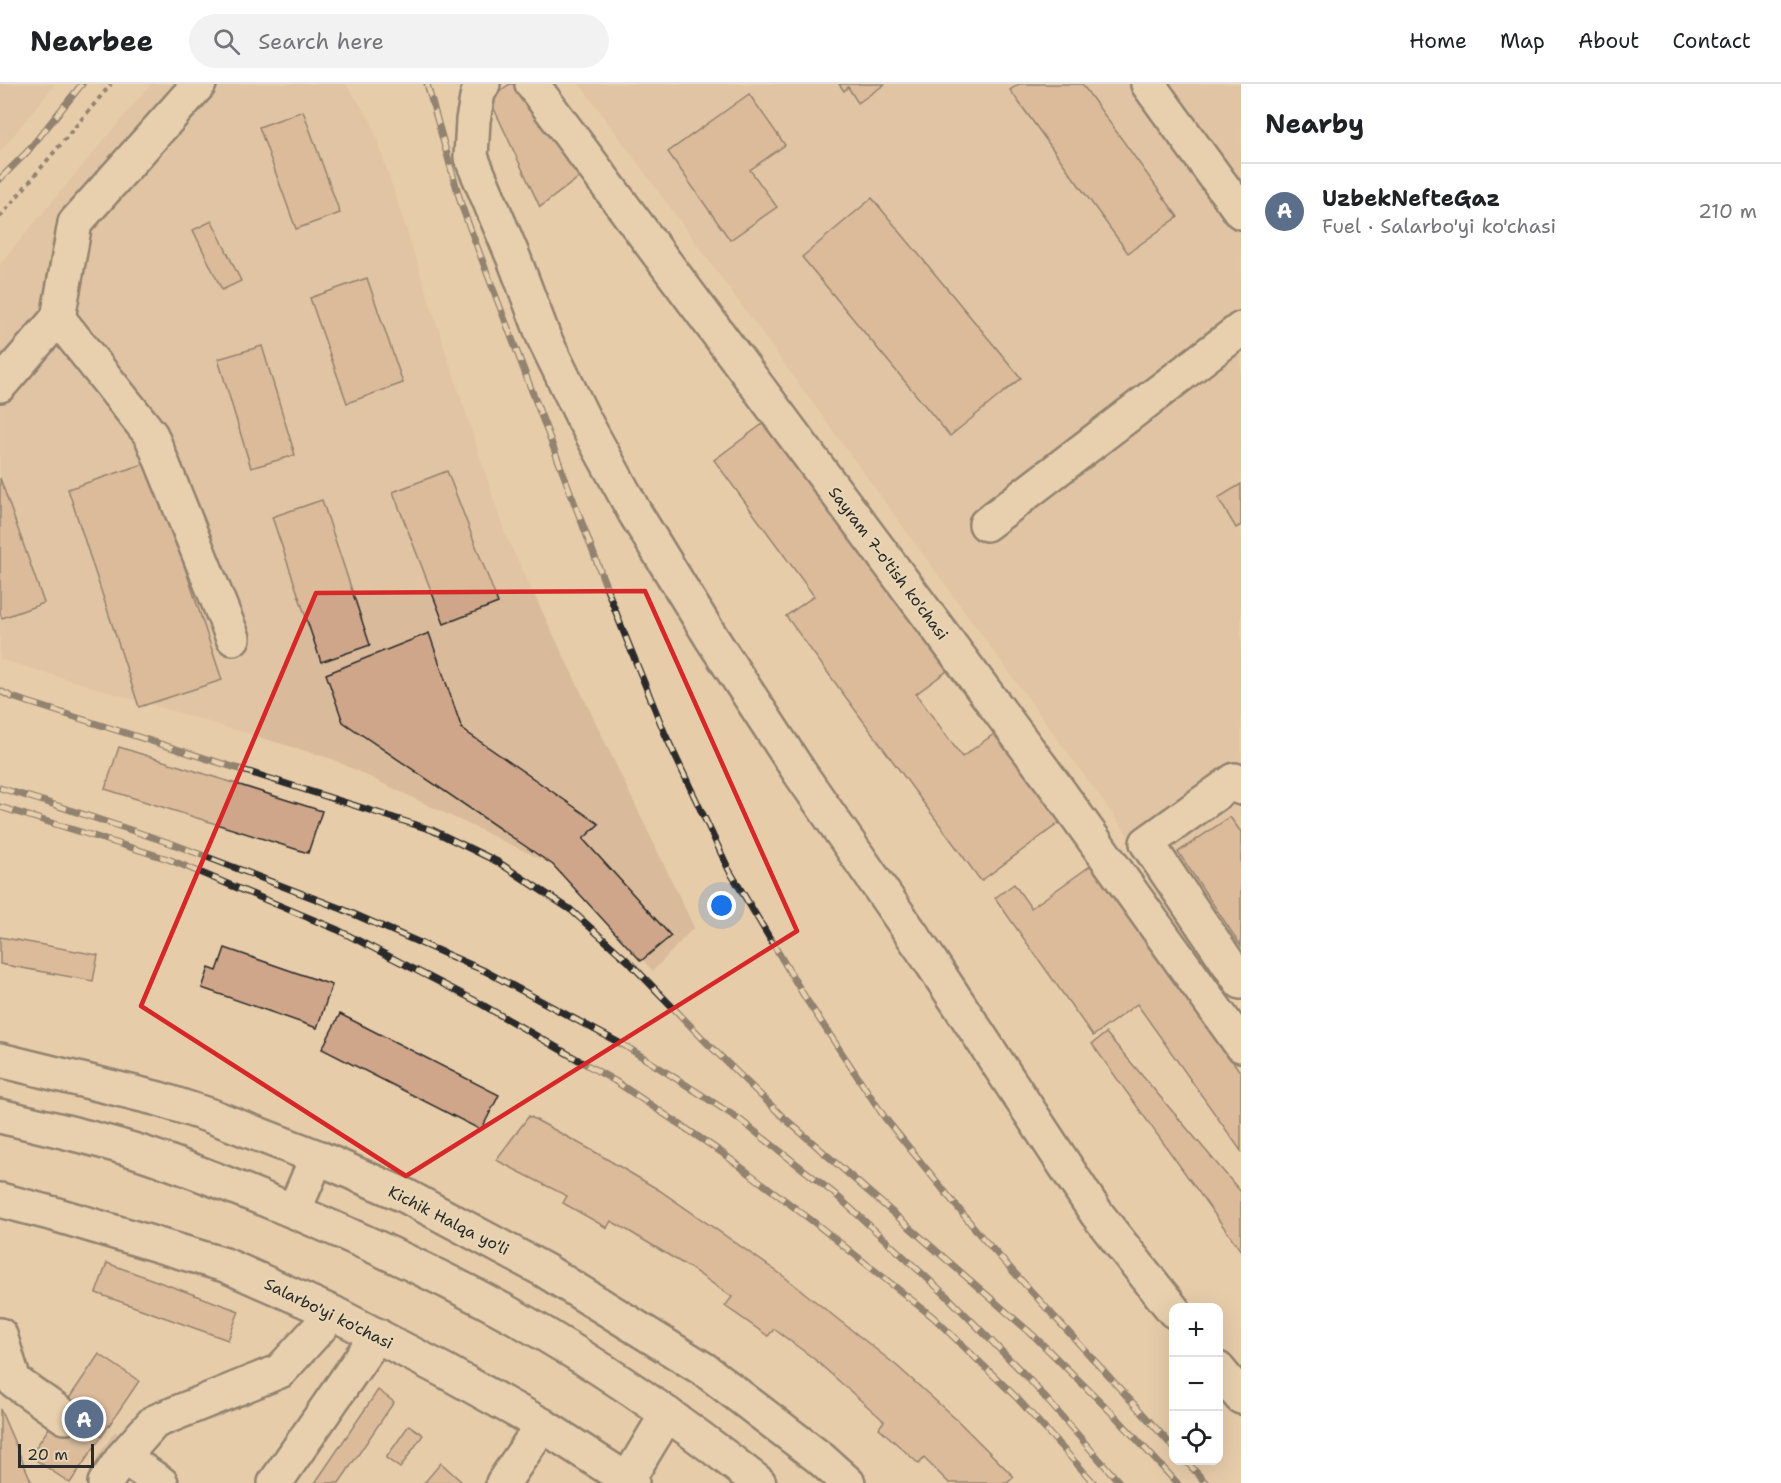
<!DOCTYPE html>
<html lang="en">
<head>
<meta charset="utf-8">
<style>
	body { margin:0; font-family:"Shantell Sans",sans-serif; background:#f2f2f2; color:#202124 }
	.controls { position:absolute; right:18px; bottom:18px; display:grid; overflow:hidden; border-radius:12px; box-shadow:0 6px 24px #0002 }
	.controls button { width:54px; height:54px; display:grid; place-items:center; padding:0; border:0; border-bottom:2px solid #e0e0e0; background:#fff; color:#202124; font:30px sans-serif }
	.scale { position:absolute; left:18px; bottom:15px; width:76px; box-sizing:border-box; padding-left:6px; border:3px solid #2b2b2b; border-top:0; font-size:16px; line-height:21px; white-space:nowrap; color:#2b2b2b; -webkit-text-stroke:4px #e8d5b3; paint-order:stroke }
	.you { position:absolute; left:722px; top:822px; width:21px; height:21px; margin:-15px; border:4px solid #fff; border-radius:50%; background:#1a73e8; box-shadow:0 0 0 9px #1a73e833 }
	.badge { display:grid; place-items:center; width:39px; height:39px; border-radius:50%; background:#1a73e8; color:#fff; font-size:20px; font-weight:700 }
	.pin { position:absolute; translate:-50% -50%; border:3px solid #fff; box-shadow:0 2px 6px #0006 }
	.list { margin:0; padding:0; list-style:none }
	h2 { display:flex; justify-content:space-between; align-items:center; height:78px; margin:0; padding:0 24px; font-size:26px }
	h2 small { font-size:20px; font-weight:400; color:#757577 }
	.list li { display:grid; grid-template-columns:39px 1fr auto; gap:18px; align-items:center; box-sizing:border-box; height:96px; padding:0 24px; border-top:2px solid #e0e0e0 }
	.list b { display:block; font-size:22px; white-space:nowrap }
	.list p { margin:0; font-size:20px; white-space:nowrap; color:#757577 }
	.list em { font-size:20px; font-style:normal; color:#757577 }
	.icon { flex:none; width:33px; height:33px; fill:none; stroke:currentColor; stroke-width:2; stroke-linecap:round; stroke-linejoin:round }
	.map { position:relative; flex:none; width:1241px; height:1399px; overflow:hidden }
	header { display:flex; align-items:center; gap:36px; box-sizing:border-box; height:84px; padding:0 30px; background:#fff; border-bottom:2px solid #e0e0e0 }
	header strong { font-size:28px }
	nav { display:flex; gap:33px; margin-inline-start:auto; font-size:21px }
	.search { width:420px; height:54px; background:#f2f2f2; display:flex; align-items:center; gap:15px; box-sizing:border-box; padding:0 21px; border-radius:33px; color:#757577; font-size:22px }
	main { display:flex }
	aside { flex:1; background:#fff }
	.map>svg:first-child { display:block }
	.built { fill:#d9bb9b }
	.building { fill:#cfa689; stroke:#2b2b2b; stroke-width:1.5 }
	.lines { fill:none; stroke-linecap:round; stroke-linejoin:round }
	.minor-tunnel { stroke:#c1ac91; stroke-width:33; stroke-dasharray:33 16; stroke-linecap:butt }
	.minor-casing { stroke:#2b2b2b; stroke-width:38 }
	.highway-casing { stroke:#2b2b2b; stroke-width:38 }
	.path { stroke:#2b2b2b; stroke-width:4; stroke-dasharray:4.5 4.5; stroke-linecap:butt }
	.minor { stroke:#e8d5b3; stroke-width:33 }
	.highway { stroke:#e8d5b3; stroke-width:33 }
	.rail-casing { stroke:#2b2b2b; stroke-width:7 }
	.rail { stroke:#e8d5b3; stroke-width:4.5; stroke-dasharray:14; stroke-linecap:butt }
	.marked { fill:none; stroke:#d62828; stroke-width:4.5; stroke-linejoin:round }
	.labels { text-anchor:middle; stroke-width:4.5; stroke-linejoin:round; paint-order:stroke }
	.street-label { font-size:16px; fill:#2b2b2b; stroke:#e8d5b3 }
</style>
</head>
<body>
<header>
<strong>Nearbee</strong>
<div class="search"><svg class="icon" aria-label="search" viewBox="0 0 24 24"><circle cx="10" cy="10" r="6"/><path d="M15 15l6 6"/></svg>Search here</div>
<nav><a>Home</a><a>Map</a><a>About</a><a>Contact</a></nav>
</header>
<main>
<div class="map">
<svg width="1241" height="1399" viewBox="0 0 1241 1399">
	<rect width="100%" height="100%" fill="#e7ccaa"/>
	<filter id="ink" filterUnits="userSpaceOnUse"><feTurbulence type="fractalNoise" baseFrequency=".0167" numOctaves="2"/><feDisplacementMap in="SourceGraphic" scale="12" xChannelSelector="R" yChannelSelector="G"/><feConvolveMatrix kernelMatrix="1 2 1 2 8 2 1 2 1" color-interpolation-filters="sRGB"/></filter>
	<g filter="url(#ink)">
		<g class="built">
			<polygon points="0,0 55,0 0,68"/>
			<polygon points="151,0 346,0 371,37 505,450 694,843 653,887 553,781 332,675 0,575 0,180"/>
			<polygon points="580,0 1241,0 1241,906"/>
		</g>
		<g class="building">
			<polygon points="510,0 518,0 586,88 540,123 489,14"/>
			<polygon points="839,0 885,0 858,19 848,3 844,7"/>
			<polygon points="1019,0 1082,0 1178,133 1128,169 1010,6"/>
			<polygon points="749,10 785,61 750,86 777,123 730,156 668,68"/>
			<polygon points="303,27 340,129 296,145 259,43"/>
			<polygon points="872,114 1021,294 950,352 802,173"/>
			<polygon points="212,137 241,197 222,206 193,146"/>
			<polygon points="367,194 403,299 347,319 310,214"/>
			<polygon points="262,262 295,371 251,384 218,275"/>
			<polygon points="764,339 947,587 916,610 962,673 998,647 1063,736 981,797 786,532 814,512 714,376"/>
			<polygon points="150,378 222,596 139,623 68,405"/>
			<polygon points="447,387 498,519 444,540 393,408"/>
			<polygon points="0,394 44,519 2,534 0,530"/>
			<polygon points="1241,400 1241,441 1236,444 1218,414"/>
			<polygon points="322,416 370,561 321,578 272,433"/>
			<polygon points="429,549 462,645 599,740 583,755 671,852 641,877 553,781 343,638 326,590"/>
			<polygon points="119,663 322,727 308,769 105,705"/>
			<polygon points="1230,733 1241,748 1241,862 1178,768"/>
			<polygon points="1093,780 1241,989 1241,1067 1137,920 1093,952 995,814 1014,800 1031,824"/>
			<polygon points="0,853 98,871 93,897 0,880"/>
			<polygon points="225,864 332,901 317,944 202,904 209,884 217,887"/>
			<polygon points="340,930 499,1011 481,1046 322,965"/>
			<polygon points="1106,949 1241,1108 1241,1167 1092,960"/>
			<polygon points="529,1032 595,1068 659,1106 782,1191 897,1282 957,1336 1014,1393 1007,1399 949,1399 924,1374 919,1380 879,1344 884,1337 813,1274 774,1245 768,1252 725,1222 732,1213 690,1184 627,1146 611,1137 607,1144 563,1119 567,1112 496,1076"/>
			<polygon points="107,1179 239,1227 228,1256 96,1209"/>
			<polygon points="99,1270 139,1297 70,1399 30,1372"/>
			<polygon points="378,1306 394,1318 339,1399 315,1399"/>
			<polygon points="0,1325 32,1399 0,1399"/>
			<polygon points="409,1341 423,1351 400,1384 386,1374"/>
			<polygon points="441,1379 463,1399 424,1399"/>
		</g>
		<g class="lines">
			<polyline class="minor-tunnel" points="65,1333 123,1373"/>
			<g class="minor-casing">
				<g id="minor">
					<polyline points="483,0 478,9 473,36 471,73 514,175 544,254 583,334 635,429 711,553 800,689 929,875 1097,1130 1174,1227"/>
					<polyline points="532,0 1056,703 1241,961"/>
					<polyline points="1148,0 1241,128"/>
					<polyline points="58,234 151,351 233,554"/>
					<polyline points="0,301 58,234 75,139 199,0"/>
					<polyline points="986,440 1241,245"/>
					<polyline points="1241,704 1235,696 1147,759 1241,898"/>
					<polyline points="0,1116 54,1130 225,1181 333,1229 445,1287 542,1341 632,1399"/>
					<polyline points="0,1251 14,1297 65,1333"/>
					<polyline points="1218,1285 1241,1313"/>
					<polyline points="123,1373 161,1399"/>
					<polyline points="105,1399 123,1373 154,1338 280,1287 333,1229"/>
					<polyline points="275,1399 377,1251"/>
					<polyline points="503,1399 542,1341"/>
				</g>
			</g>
			<g class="highway-casing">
				<g id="highway">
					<polyline points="0,976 159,1015 211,1032 317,1073 406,1112 544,1186 705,1286 820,1374 848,1399"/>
					<path d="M0 1032C46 1043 91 1053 136 1067 180 1081 222 1098 264 1115 350 1150 434 1188 515 1233 600 1281 682 1338 759 1399"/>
					<polyline points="294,1127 317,1073"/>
					<polyline points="628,1395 667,1330"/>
				</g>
			</g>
			<polyline class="path" points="0,133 111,0"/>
			<use href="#minor" class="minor"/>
			<use href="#highway" class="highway"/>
			<g class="rail-casing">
				<g id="rail">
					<polyline points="427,0 462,123 620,539 665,650 729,786 806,915 885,1034 980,1151 1174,1364"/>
					<polyline points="0,95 27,68 82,0"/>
					<polyline points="0,607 12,613 432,746 498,778 571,826 629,878 708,960 782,1032 1034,1252 1116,1333 1177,1399"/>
					<polyline points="0,704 46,718 173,760 342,825 485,887 627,963 739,1035 836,1111 949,1214 1028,1294 1120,1399"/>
					<polyline points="0,723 168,775 338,846 474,916 615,997 721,1068 815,1139 933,1233 1016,1313 1094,1399"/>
					<polyline points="1185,1376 1206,1399"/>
				</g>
			</g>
			<use href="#rail" class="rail"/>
		</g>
	</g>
	<path d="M0 0H1241V1399H0ZM645 507 797 847 406 1092 141 922 316 509Z" fill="#e7ccaa" fill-opacity=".55" fill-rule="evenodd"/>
	<path class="marked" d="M645 507 797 847 406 1092 141 922 316 509Z"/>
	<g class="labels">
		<g class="street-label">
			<text transform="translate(889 479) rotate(53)" y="6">Sayram 7-o'tish ko'chasi</text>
			<text transform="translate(449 1136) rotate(27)" y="6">Kichik Halqa yo'li</text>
			<text transform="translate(329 1229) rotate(26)" y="6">Salarbo'yi ko'chasi</text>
		</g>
	</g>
</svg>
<div class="controls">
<button>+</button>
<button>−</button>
<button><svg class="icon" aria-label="locate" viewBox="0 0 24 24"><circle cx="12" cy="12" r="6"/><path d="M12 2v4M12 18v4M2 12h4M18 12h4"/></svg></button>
</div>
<div class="scale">20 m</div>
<div class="you"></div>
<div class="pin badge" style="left:84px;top:1335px;background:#5c6f8a">A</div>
</div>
<aside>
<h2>Nearby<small></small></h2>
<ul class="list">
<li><span class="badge" style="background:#5c6f8a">A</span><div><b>UzbekNefteGaz</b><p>Fuel · Salarbo'yi ko'chasi</p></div><em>210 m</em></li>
</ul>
</aside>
</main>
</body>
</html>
